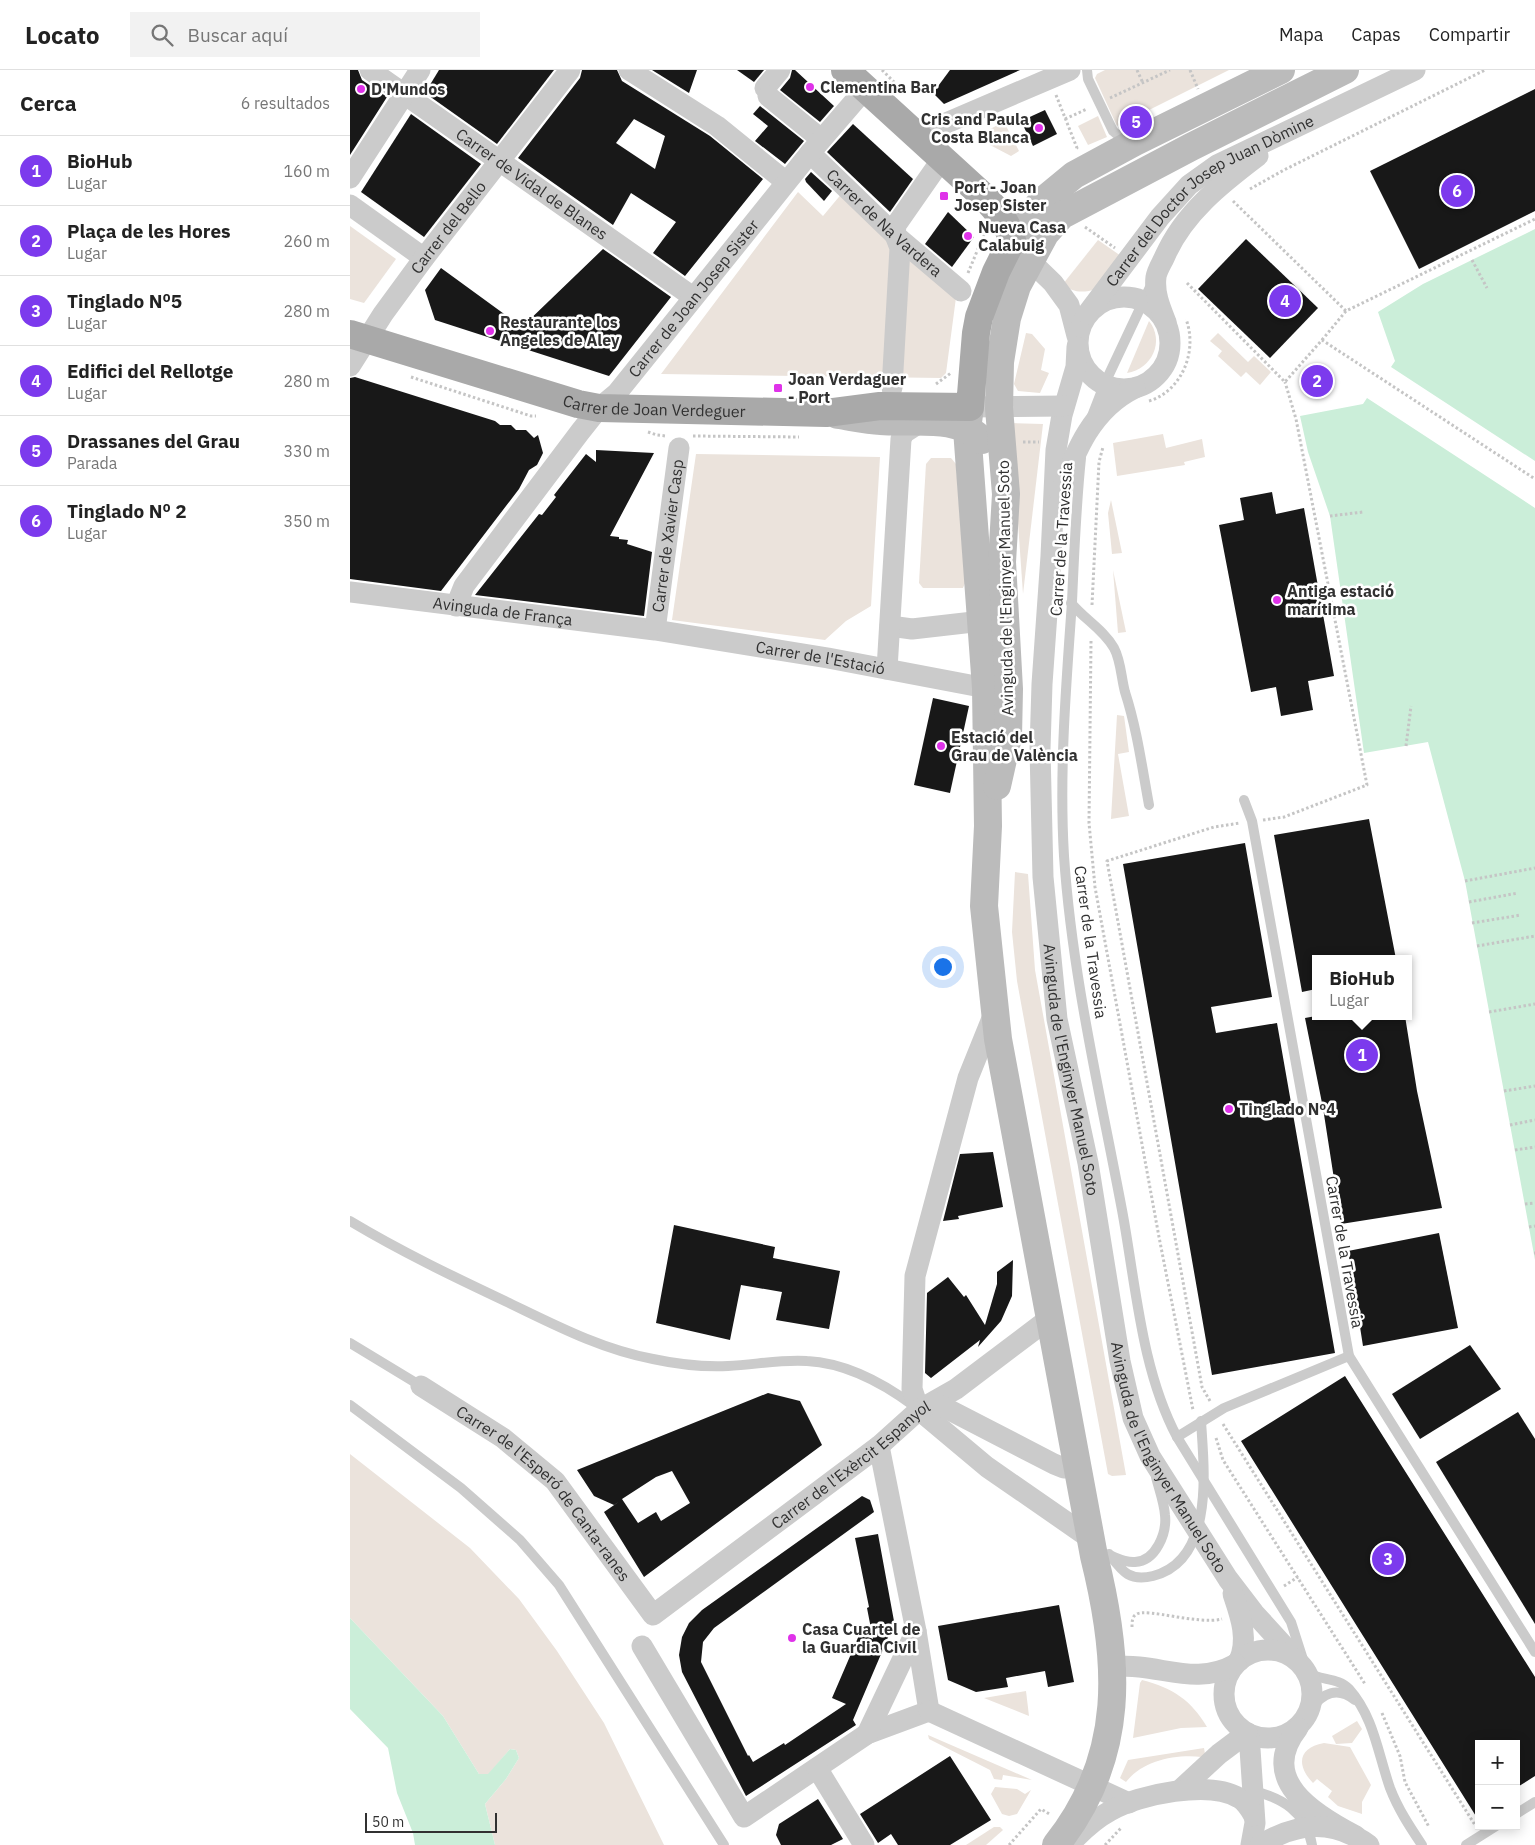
<!DOCTYPE html>
<html lang="es">
<head>
<meta charset="utf-8">
<style>
	body { margin:0; font-family:"IBM Plex Sans",sans-serif; background:#f2f2f2; color:#222 }
	.controls { position:absolute; right:15px; bottom:15px; display:grid; overflow:hidden; border-radius:0px; box-shadow:0 2px 12px #0003 }
	.controls button { width:45px; height:45px; display:grid; place-items:center; padding:0; border:0; border-bottom:1px solid #e0e0e0; background:#fff; color:#222; font:25px sans-serif }
	.scale { position:absolute; left:15px; bottom:12px; width:132px; box-sizing:border-box; padding-left:5px; border:2px solid #313131; border-top:0; font-size:14px; line-height:18px; white-space:nowrap; color:#313131; -webkit-text-stroke:4px #fff; paint-order:stroke }
	.you { position:absolute; left:592px; top:896px; width:18px; height:18px; margin:-12px; border:4px solid #fff; border-radius:50%; background:#1a73e8; box-shadow:0 0 0 8px #1a73e833 }
	.badge { display:grid; place-items:center; width:32px; height:32px; border-radius:50%; background:#7c3aed; color:#fff; font-size:16px; font-weight:700 }
	.pin { position:absolute; translate:-50% -50%; border:2px solid #fff; box-shadow:0 1px 5px #0006 }
	.popup { position:absolute; left:962px; top:885px; width:100px; height:65px; box-sizing:border-box; display:grid; place-content:center; border-radius:0px; background:#fff; filter:drop-shadow(0 1px 4px #0005); font-size:16px; white-space:nowrap; color:#767676 }
	.popup b { font-size:19px; color:#222 }
	.popup::after { content:''; position:absolute; left:50%; top:100%; margin-left:-10px; border:10px solid transparent; border-top-color:#fff }
	.list { margin:0; padding:0; list-style:none }
	h2 { display:flex; justify-content:space-between; align-items:center; height:65px; margin:0; padding:0 20px; font-size:21px }
	h2 small { font-size:16px; font-weight:400; color:#767676 }
	.list li { display:grid; grid-template-columns:32px 1fr auto; gap:15px; align-items:center; box-sizing:border-box; height:70px; padding:0 20px; border-top:1px solid #e0e0e0 }
	.list b { display:block; font-size:19px; white-space:nowrap }
	.list p { margin:0; font-size:16px; white-space:nowrap; color:#767676 }
	.list em { font-size:16px; font-style:normal; color:#767676 }
	.icon { flex:none; width:28px; height:28px; fill:none; stroke:currentColor; stroke-width:2; stroke-linecap:round; stroke-linejoin:round }
	.map { position:relative; flex:none; width:1185px; height:1775px; overflow:hidden }
	header { display:flex; align-items:center; gap:30px; box-sizing:border-box; height:70px; padding:0 25px; background:#fff; border-bottom:1px solid #e0e0e0 }
	header strong { font-size:24px }
	nav { display:flex; gap:28px; margin-inline-start:auto; font-size:18px }
	.search { width:350px; height:45px; background:#f2f2f2; display:flex; align-items:center; gap:12px; box-sizing:border-box; padding:0 18px; border-radius:0px; color:#767676; font-size:19px }
	main { display:flex }
	aside { flex:1; background:#fff }
	.map>svg:first-child { display:block }
	.green { fill:#ebe3dc }
	.water { fill:#cbeed9 }
	.building { fill:#181818; fill-rule:evenodd }
	.lines { fill:none; stroke-linecap:round; stroke-linejoin:round }
	.path { stroke:#c5c5c5; stroke-width:3; stroke-dasharray:2.5 2.5; stroke-linecap:butt }
	.lane { stroke:#cbcbcb; stroke-width:10 }
	.street { stroke:#cbcbcb; stroke-width:21 }
	.secondary { stroke:#bbb; stroke-width:28 }
	.primary { stroke:#a9a9a9; stroke-width:28 }
	.poi-dot { fill:#df32e9; stroke:#fff; stroke-width:2 }
	.labels { text-anchor:middle; stroke-width:5; stroke-linejoin:round; paint-order:stroke }
	.poi-label { font-size:16px; font-weight:bold; fill:#313131; stroke:#fff; text-anchor:start }
	.street-label { font-size:16px; fill:#313131; stroke:#fff }
</style>
</head>
<body>
<header>
<strong>Locato</strong>
<div class="search"><svg class="icon" aria-label="search" viewBox="0 0 24 24"><circle cx="10" cy="10" r="6"/><path d="M15 15l6 6"/></svg>Buscar aquí</div>
<nav><a>Mapa</a><a>Capas</a><a>Compartir</a></nav>
</header>
<main>
<aside>
<h2>Cerca<small>6 resultados</small></h2>
<ul class="list">
<li><span class="badge">1</span><div><b>BioHub</b><p>Lugar</p></div><em>160 m</em></li>
<li><span class="badge">2</span><div><b>Plaça de les Hores</b><p>Lugar</p></div><em>260 m</em></li>
<li><span class="badge">3</span><div><b>Tinglado Nº5</b><p>Lugar</p></div><em>280 m</em></li>
<li><span class="badge">4</span><div><b>Edifici del Rellotge</b><p>Lugar</p></div><em>280 m</em></li>
<li><span class="badge">5</span><div><b>Drassanes del Grau</b><p>Parada</p></div><em>330 m</em></li>
<li><span class="badge">6</span><div><b>Tinglado Nº 2</b><p>Lugar</p></div><em>350 m</em></li>
</ul>
</aside>
<div class="map">
<svg width="1185" height="1775" viewBox="0 0 1185 1775">
	<rect width="100%" height="100%" fill="#fff"/>
	<g class="green">
		<polygon points="755,0 879,0 767,56 745,8 747,4"/>
		<polygon points="748,46 757,67 738,75 728,56"/>
		<polygon points="654,52 669,81 661,86 640,75 637,66 640,59"/>
		<polygon points="448,122 473,146 493,122 607,220 596,303 591,308 311,304"/>
		<polygon points="0,156 46,189 14,233 0,229"/>
		<path d="M748 170 771 186 746 219C734 223 722 223 713 214Z"/>
		<path d="M799 251C815 271 802 299 777 303Z"/>
		<polygon points="676,263 682,264 695,279 691,300 699,303 690,323 668,321 664,314"/>
		<polygon points="868,263 898,292 904,286 921,302 910,315 896,302 891,307 868,286 872,281 860,271"/>
		<polygon points="661,353 693,354 673,524"/>
		<polygon points="813,364 816,378 852,369 855,387 834,392 835,395 767,406 763,373"/>
		<polygon points="346,384 530,387 521,536 496,551 475,570 322,550"/>
		<polygon points="581,388 601,388 606,394 615,513 613,518 573,518 569,513 576,394"/>
		<polygon points="761,430 772,483 762,484 758,443"/>
		<polygon points="763,500 776,562 768,563"/>
		<polygon points="767,645 774,646 779,682 768,684 779,746 761,749"/>
		<polygon points="665,802 678,804 685,900 776,1405 762,1406 758,1404 679,977 667,911 662,862"/>
		<polygon points="0,1384 120,1478 169,1529 207,1581 254,1653 314,1775 145,1775 135,1734 156,1709 169,1688 166,1680 160,1679 138,1705 129,1704 93,1646 0,1548"/>
		<path d="M792 1610C823 1618 841 1630 857 1657L831 1658 783 1668 790 1613Z"/>
		<polygon points="676,1621 679,1646 634,1628"/>
		<polygon points="1007,1651 1012,1659 1002,1673 986,1674 982,1666"/>
		<polygon points="578,1665 682,1710 653,1705 652,1710 644,1709 640,1700 579,1669"/>
		<path d="M974 1673 1000 1677 1021 1715 1012 1732V1744L988 1736 978 1727 982 1721 967 1709 963 1713C946 1695 948 1678 974 1673Z"/>
		<path d="M854 1678 855 1684 852 1687C826 1684 793 1690 776 1712L770 1708 778 1690Z"/>
		<polygon points="645,1717 667,1719 675,1724 681,1720 667,1744 659,1746 652,1744 641,1724"/>
		<polygon points="644,1757 650,1757 653,1760 636,1775 616,1775"/>
	</g>
	<g class="water">
		<polygon points="1185,159 1185,391 1041,297 1045,291 1028,242 1073,214"/>
		<polygon points="1017,328 1185,438 1185,1190 1115,811 1078,672 1014,683 980,446 958,382 950,346 1013,334"/>
		<polygon points="0,1548 93,1646 129,1704 138,1704 160,1679 166,1680 169,1688 156,1709 135,1734 145,1775 65,1775 63,1763 47,1723 38,1678 0,1639"/>
	</g>
	<g class="building">
		<polygon points="0,0 8,0 12,10 37,27 0,85"/>
		<polygon points="89,0 204,0 147,74 75,23"/>
		<path d="M232 0H267L272 11 360 66 413 109 335 206 303 183 326 152 281 123 263 155 168 88 230 8ZM284 49 315 66 305 99 266 73Z"/>
		<polygon points="302,0 347,0 339,23"/>
		<polygon points="387,0 414,0 404,12"/>
		<polygon points="442,0 445,0 484,36 470,52 430,20 440,8"/>
		<polygon points="600,0 670,0 594,34 583,23"/>
		<polygon points="1185,19 1185,141 1069,199 1020,101"/>
		<polygon points="410,36 454,71 435,94 405,71 418,56 403,44"/>
		<polygon points="695,40 707,64 683,76 671,51"/>
		<polygon points="61,44 131,94 74,167 11,122"/>
		<polygon points="503,54 563,109 540,142 477,82"/>
		<polygon points="461,102 482,121 474,131 456,112 455,109"/>
		<polygon points="598,142 624,167 602,197 575,174"/>
		<polygon points="896,169 968,238 920,288 848,219"/>
		<polygon points="253,179 321,227 259,306 85,250 75,220 91,198 172,257"/>
		<polygon points="5,307 145,351 150,355 161,355 166,360 176,360 184,368 188,365 193,383 187,395 179,400 169,419 91,521 0,509 0,308"/>
		<polygon points="246,380 304,383 260,466 269,467 269,469 278,470 277,474 302,482 294,546 125,525 189,444 192,445 206,427 204,425 236,384 246,392"/>
		<polygon points="922,422 926,444 954,438 984,606 958,611 963,640 931,646 926,617 901,622 869,455 894,450 890,428"/>
		<polygon points="583,628 619,636 600,723 564,715"/>
		<polygon points="1019,749 1046,889 966,889 966,919 952,922 924,765"/>
		<polygon points="895,773 922,927 861,937 866,963 927,953 985,1283 862,1305 773,794"/>
		<polygon points="966,946 1055,946 1067,1021 1092,1138 991,1154 973,1038 955,948"/>
		<polygon points="643,1082 653,1137 608,1146 609,1149 593,1151 610,1084"/>
		<polygon points="324,1155 425,1177 423,1188 490,1201 479,1259 426,1250 432,1222 391,1215 380,1270 306,1253"/>
		<polygon points="1089,1163 1108,1258 1013,1276 998,1181"/>
		<polygon points="663,1190 662,1226 651,1251 628,1277 630,1270 581,1308 575,1303 577,1223 598,1207 614,1227 616,1225 635,1255 647,1214 647,1202"/>
		<polygon points="1120,1275 1151,1319 1070,1369 1042,1324"/>
		<polygon points="995,1306 1185,1607 1185,1706 1166,1718 1166,1674 1129,1674 1129,1751 891,1371"/>
		<path d="M418 1323 450 1331 472 1375 294 1507 254 1442 270 1431 264 1435 244 1426 227 1400ZM322 1401 340 1433 311 1451 306 1442 288 1453 272 1429 306 1407Z"/>
		<polygon points="1168,1342 1185,1369 1185,1554 1086,1392"/>
		<polygon points="512,1426 520,1430 524,1442 364,1558 353,1572 351,1592 398,1686 399,1685 403,1692 434,1673 435,1675 496,1634 482,1628 510,1563 523,1569 517,1538 519,1537 505,1468 528,1464 546,1562 540,1563 503,1650 506,1655 396,1726 332,1602 329,1585 332,1567 339,1553 352,1540"/>
		<polygon points="709,1535 724,1612 698,1617 695,1601 656,1608 658,1617 626,1622 598,1610 588,1556"/>
		<polygon points="600,1686 641,1750 600,1775 548,1775 541,1764 528,1773 510,1744"/>
		<polygon points="468,1729 493,1769 481,1775 431,1775 426,1765 429,1754"/>
	</g>
	<g class="lines">
		<g class="path">
			<polyline points="532,0 544,12"/>
			<polyline points="787,0 793,13"/>
			<polyline points="840,0 848,19"/>
			<polyline points="706,25 727,78 725,79"/>
			<polyline points="760,28 820,0"/>
			<polyline points="715,49 737,39"/>
			<polyline points="655,116 670,123"/>
			<polyline points="900,119 934,100 1135,0"/>
			<polyline points="883,131 996,241"/>
			<polyline points="735,157 765,178"/>
			<polyline points="1122,190 1137,218"/>
			<polyline points="618,203 635,162"/>
			<polyline points="837,213 935,312 972,270 1185,409"/>
			<polyline points="972,270 996,241 1185,149"/>
			<polyline points="61,307 181,346 186,346"/>
			<polyline points="586,314 601,303"/>
			<path d="M799 331C832 321 848 281 836 249"/>
			<polyline points="298,362 307,365 316,366"/>
			<polyline points="343,366 449,367"/>
			<polyline points="673,372 689,372"/>
			<polyline points="980,446 1013,442"/>
			<polyline points="742,535 749,392 753,377"/>
			<polyline points="741,571 739,753 745,817 809,1167 843,1340"/>
			<polyline points="1056,676 1061,636"/>
			<polyline points="913,750 934,747 1017,715 946,349 935,312"/>
			<polyline points="1115,811 1185,798"/>
			<polyline points="1119,832 1168,823"/>
			<polyline points="1122,853 1171,845"/>
			<polyline points="1127,876 1185,866"/>
			<polyline points="1139,942 1185,934"/>
			<polyline points="1154,1021 1185,1016"/>
			<polyline points="1160,1055 1185,1050"/>
			<polyline points="1165,1080 1185,1077"/>
			<polyline points="1175,1134 1185,1133"/>
			<polyline points="1179,1157 1185,1156"/>
			<polyline points="1184,1183 1185,1183"/>
			<polyline points="860,1331 852,1317 757,791 864,757 890,753"/>
			<polyline points="873,1354 1125,1755"/>
			<polyline points="866,1368 873,1390 1015,1614"/>
			<polyline points="934,1516 948,1507"/>
			<path d="M782 1557C782 1552 782 1546 787 1544 797 1538 848 1555 872 1549"/>
			<polyline points="1032,1643 1050,1686 1055,1712 1079,1757"/>
			<polyline points="659,1775 691,1739 701,1745"/>
			<polyline points="755,1775 772,1757"/>
		</g>
		<g class="lane">
			<polyline points="737,0 738,9 763,61 770,67 779,71"/>
			<polyline points="742,346 754,315 802,213"/>
			<path d="M731 388C726 436 724 484 722 532 716 617 709 702 714 786 722 905 750 1023 772 1140 786 1215 791 1299 827 1367L941 1552 957 1602C970 1611 988 1607 999 1619 1024 1647 1028 1684 1040 1718 1048 1739 1060 1757 1072 1775"/>
			<path d="M721 533C734 549 753 559 764 578 771 591 771 607 775 622 787 659 792 697 799 735"/>
			<polyline points="894,730 902,751 999,1286 1185,1582"/>
			<path d="M0 1151C50 1181 102 1206 155 1231 203 1254 250 1279 303 1289 326 1294 354 1297 378 1296 404 1295 431 1289 457 1291 497 1293 533 1313 564 1336"/>
			<polyline points="0,1273 71,1316"/>
			<polyline points="0,1335 111,1418 170,1470 209,1515 374,1775"/>
			<polyline points="827,1367 874,1338 999,1286"/>
			<path d="M759 1484C772 1501 779 1512 803 1506 865 1490 854 1399 851 1351"/>
			<path d="M759 1485C767 1488 776 1493 785 1492 806 1491 817 1463 815 1445 814 1432 809 1419 806 1407"/>
			<path d="M961 1639C973 1623 987 1616 1005 1630"/>
			<path d="M901 1720C932 1728 956 1741 962 1775"/>
			<polyline points="1166,1744 1185,1732"/>
			<polyline points="1116,1775 1146,1756"/>
		</g>
		<g class="street">
			<path id="s1" d="M20 0 343 227"/>
			<polyline points="279,0 367,56 436,112"/>
			<polyline points="415,18 430,0"/>
			<polyline points="418,26 471,69"/>
			<polyline points="564,64 587,57 720,0"/>
			<path id="s2" d="M460 83 545 165 611 221"/>
			<polyline points="0,108 70,0"/>
			<polyline points="0,135 74,188"/>
			<polyline points="670,181 703,213 719,235 727,266"/>
			<circle cx="774" cy="273" r="46"/>
			<path id="s3" d="M737 244 810 147 839 115 867 95 1065 0"/>
			<path d="M816 252C810 237 804 223 806 207 807 200 812 193 815 186 834 143 871 114 908 86"/>
			<path id="s4" d="M727 277 726 297 712 345 706 380 701 486 692 614 690 679 693 807 707 949 738 1093 770 1291 783 1348 800 1386 878 1509 904 1543 947 1590"/>
			<path id="s5" d="M0 296 33 244 74 188 220 0"/>
			<polyline points="542,318 550,178 545,165 546,155 592,89"/>
			<polyline points="620,337 714,336"/>
			<path d="M710 424C725 381 742 339 785 318"/>
			<path id="s6" d="M0 522 305 560 478 588 636 618"/>
			<path id="s7" d="M106 536 114 516 230 362 249 338 267 323 460 83 515 19"/>
			<path id="s8" d="M306 553 329 378"/>
			<polyline points="540,556 562,559 632,551"/>
			<polyline points="537,599 551,369 554,363 571,352"/>
			<polyline points="645,941 618,1008 565,1206 562,1319 569,1340 594,1361 637,1397 741,1469"/>
			<path id="s9" d="M71 1316 153 1368 205 1411 303 1545 529 1376 569 1340 606 1319 700 1248"/>
			<polyline points="584,1332 704,1394 714,1398 728,1398"/>
			<path d="M883 1524C890 1545 899 1568 889 1591"/>
			<polyline points="566,1561 579,1641"/>
			<polyline points="292,1576 394,1747 517,1664 579,1641"/>
			<circle cx="918" cy="1624" r="44"/>
			<path d="M764 1597C809 1592 843 1618 886 1594"/>
			<polyline points="579,1641 779,1733"/>
			<path d="M948 1658C907 1710 964 1744 1006 1766"/>
			<polyline points="517,1664 566,1561 529,1376"/>
			<polyline points="899,1664 905,1753 901,1775"/>
			<polyline points="467,1698 514,1775"/>
			<polyline points="830,1720 869,1684 897,1663"/>
			<path d="M719 1775C731 1762 745 1749 760 1741 789 1724 860 1710 889 1728 896 1732 900 1739 904 1746"/>
			<path d="M910 1775C948 1752 982 1749 1019 1775"/>
		</g>
		<g class="secondary">
			<polyline points="662,170 690,133 724,105 785,72 931,0"/>
			<path d="M620 337 617 359 636 618 638 756 634 836 648 969 744 1486C770 1590 777 1686 706 1775"/>
			<path d="M488 345C502 347 516 350 531 351 563 354 607 344 632 370"/>
			<polyline points="647,716 658,667 659,619 652,492 656,424 649,338 650,292 657,248 667,216 695,164 712,145 841,77 995,0"/>
		</g>
		<path class="primary" id="s10" d="M0 264 228 334 249 338 476 343 530 336 620 337 626 263 629 247 646 202 662 170C657 151 646 139 632 125L495 0"/>
	</g>
	<g class="poi-dot">
		<circle cx="460" cy="17" r="5"/>
		<circle cx="11" cy="19" r="5"/>
		<circle cx="689" cy="58" r="5"/>
		<rect x="589" y="121" width="10" height="10" rx="2.5"/>
		<circle cx="618" cy="166" r="5"/>
		<circle cx="140" cy="261" r="5"/>
		<rect x="423" y="313" width="10" height="10" rx="2.5"/>
		<circle cx="927" cy="530" r="5"/>
		<circle cx="591" cy="676" r="5"/>
		<circle cx="879" cy="1039" r="5"/>
		<circle cx="442" cy="1568" r="5"/>
	</g>
	<g class="labels">
		<g class="poi-label">
			<text x="470" y="23">Clementina Bar</text>
			<text x="21" y="25">D'Mundos</text>
			<text x="679" y="55" text-anchor="end">Cris and Paula<tspan x="679" dy="18">Costa Blanca</tspan></text>
			<text x="604" y="123">Port - Joan<tspan x="604" dy="18">Josep Sister</tspan></text>
			<text x="628" y="163">Nueva Casa<tspan x="628" dy="18">Calabuig</tspan></text>
			<text x="150" y="258">Restaurante los<tspan x="150" dy="18">Angeles de Aley</tspan></text>
			<text x="438" y="315">Joan Verdaguer<tspan x="438" dy="18">- Port</tspan></text>
			<text x="937" y="527">Antiga estació<tspan x="937" dy="18">marítima</tspan></text>
			<text x="601" y="673">Estació del<tspan x="601" dy="18">Grau de València</tspan></text>
			<text x="889" y="1045">Tinglado Nº4</text>
			<text x="452" y="1565">Casa Cuartel de<tspan x="452" dy="18">la Guardia Civil</tspan></text>
		</g>
		<g class="street-label">
			<text dy="6" stroke="none"><textPath href="#s1" startOffset="198">Carrer de Vidal de Blanes</textPath></text>
			<text dy="6" stroke="none"><textPath href="#s3" startOffset="171">Carrer del Doctor Josep Juan Dòmine</textPath></text>
			<text dy="6" stroke="none"><textPath href="#s2" startOffset="102">Carrer de Na Vardera</textPath></text>
			<text dy="6" stroke="none"><textPath href="#s5" startOffset="170">Carrer del Bello</textPath></text>
			<text dy="6" stroke="none"><textPath href="#s7" startOffset="390">Carrer de Joan Josep Sister</textPath></text>
			<text dy="6" stroke="none"><textPath href="#s10" startOffset="315">Carrer de Joan Verdeguer</textPath></text>
			<text dy="6" stroke="none"><textPath href="#s8" startOffset="88">Carrer de Xavier Casp</textPath></text>
			<text transform="translate(711 469) rotate(-86)" y="6">Carrer de la Travessia</text>
			<text transform="translate(655 518) rotate(-91)" y="6">Avinguda de l'Enginyer Manuel Soto</text>
			<text dy="6" stroke="none"><textPath href="#s6" startOffset="154">Avinguda de França</textPath></text>
			<text dy="6" stroke="none"><textPath href="#s6" startOffset="475">Carrer de l'Estació</textPath></text>
			<text transform="translate(741 872) rotate(82)" y="6">Carrer de la Travessia</text>
			<text dy="6" stroke="none"><textPath href="#s4" startOffset="728">Avinguda de l'Enginyer Manuel Soto</textPath></text>
			<text transform="translate(995 1182) rotate(80)" y="6">Carrer de la Travessia</text>
			<text dy="6" stroke="none"><textPath href="#s4" startOffset="1132">Avinguda de l'Enginyer Manuel Soto</textPath></text>
			<text dy="6" stroke="none"><textPath href="#s9" startOffset="579">Carrer de l'Exèrcit Espanyol</textPath></text>
			<text dy="6" stroke="none"><textPath href="#s9" startOffset="165">Carrer de l'Esperó de Canta-ranes</textPath></text>
		</g>
	</g>
</svg>
<div class="controls">
<button>+</button>
<button>−</button>
</div>
<div class="scale">50 m</div>
<div class="you"></div>
<div class="pin badge" style="left:1012px;top:985px">1</div>
<div class="popup"><b>BioHub</b>Lugar</div>
<div class="pin badge" style="left:967px;top:311px">2</div>
<div class="pin badge" style="left:1038px;top:1489px">3</div>
<div class="pin badge" style="left:935px;top:231px">4</div>
<div class="pin badge" style="left:786px;top:52px">5</div>
<div class="pin badge" style="left:1107px;top:121px">6</div>
</div>
</main>
</body>
</html>
